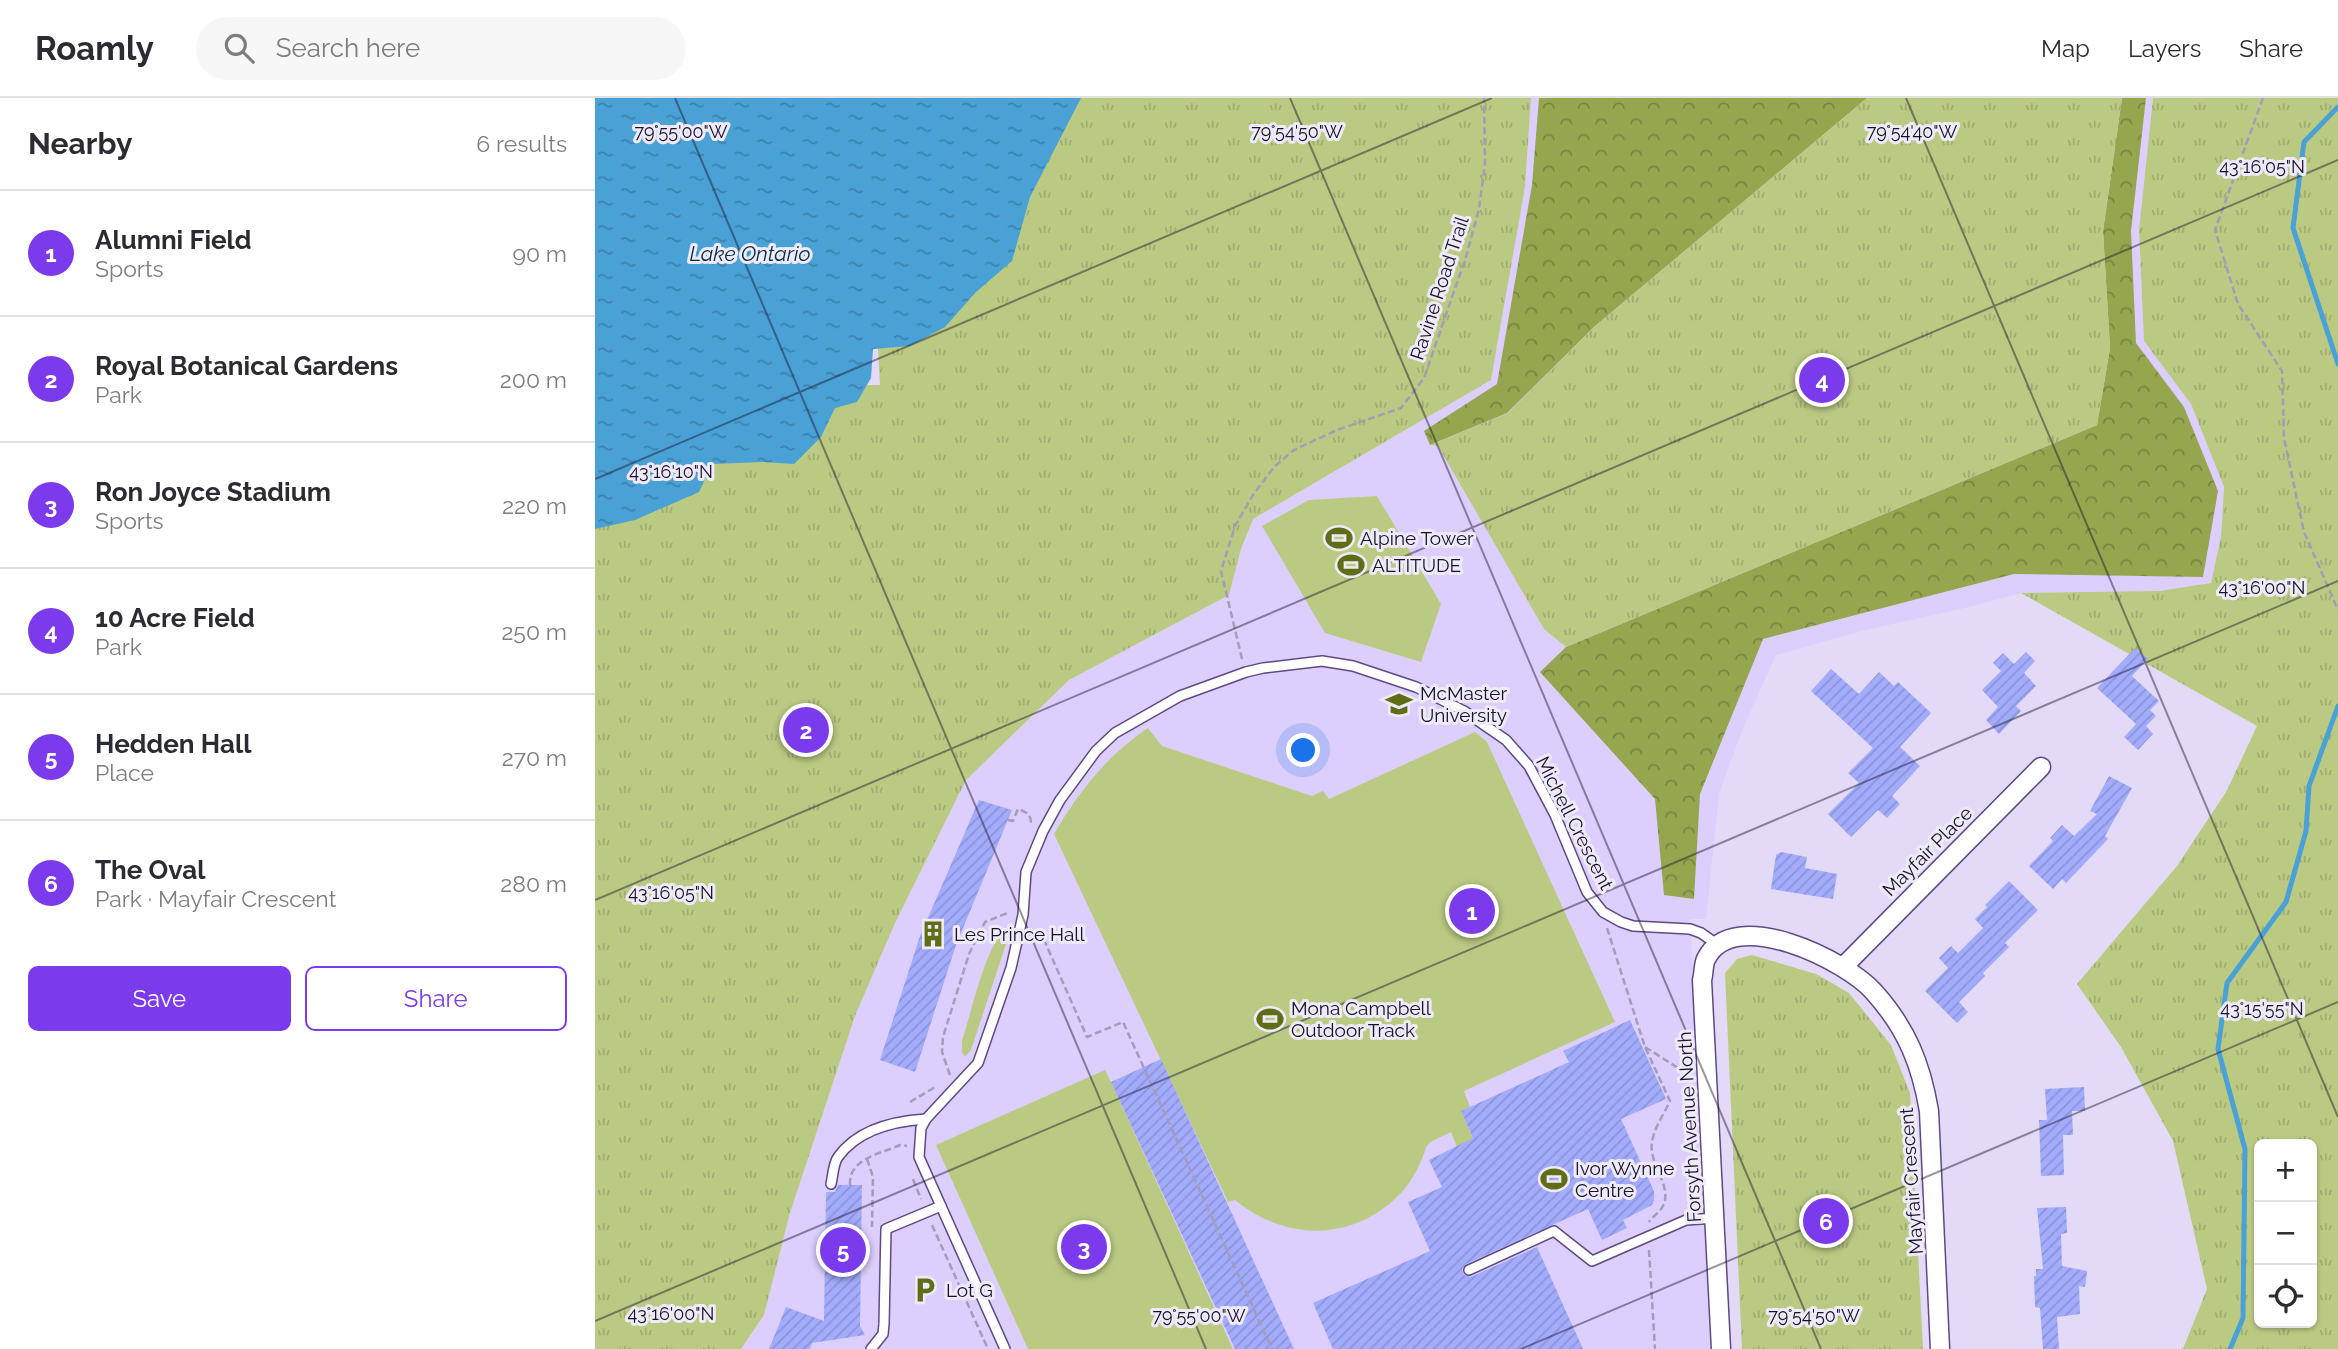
<!DOCTYPE html>
<html lang="en">
<head>
<meta charset="utf-8">
<style>
	body { margin:0; font-family:Raleway,sans-serif; background:#f7f7f7; color:#2b2b33 }
	.controls { position:absolute; right:21px; bottom:21px; display:grid; overflow:hidden; border-radius:10px; box-shadow:0 2px 5px #0004 }
	.controls button { width:63px; height:63px; display:grid; place-items:center; padding:0; border:0; border-bottom:2px solid #e1e1e2; background:#fff; color:#2b2b33; font:35px sans-serif }
	.you { position:absolute; left:709px; top:653px; width:24px; height:24px; margin:-18px; border:5px solid #fff; border-radius:50%; background:#1a73e8; box-shadow:0 0 0 10px #1a73e833 }
	.badge { display:grid; place-items:center; width:46px; height:46px; border-radius:50%; background:#7c3aed; color:#fff; font-size:23px; font-weight:700 }
	.pin { position:absolute; translate:-50% -50%; border:4px solid #fff; box-shadow:0 2px 7px #0006 }
	.list { margin:0; padding:0; list-style:none }
	h2 { display:flex; justify-content:space-between; align-items:center; height:91px; margin:0; padding:0 28px; font-size:30px }
	h2 small { font-size:23px; font-weight:400; color:#7c7c81 }
	.list li { display:grid; grid-template-columns:46px 1fr auto; gap:21px; align-items:center; box-sizing:border-box; height:126px; padding:0 28px; border-top:2px solid #e1e1e2 }
	.list b { display:block; font-size:26px; white-space:nowrap }
	.list p { margin:0; font-size:23px; white-space:nowrap; color:#7c7c81 }
	.list em { font-size:23px; font-style:normal; color:#7c7c81 }
	.actions { display:flex; gap:14px; padding:21px 28px }
	.actions a { flex:1; padding:16px 0; border:2px solid #7c3aed; border-radius:10px; text-align:center; font-size:24px; color:#7c3aed }
	.actions .main { background:#7c3aed; color:#fff }
	.icon { flex:none; width:38px; height:38px; fill:none; stroke:currentColor; stroke-width:2; stroke-linecap:round; stroke-linejoin:round }
	.map { position:relative; flex:none; width:1743px; height:1251px; overflow:hidden }
	header { display:flex; align-items:center; gap:42px; box-sizing:border-box; height:98px; padding:0 35px; background:#fff; border-bottom:2px solid #e1e1e2 }
	header strong { font-size:33px }
	nav { display:flex; gap:38px; margin-inline-start:auto; font-size:24px }
	.search { width:490px; height:63px; background:#f7f7f7; display:flex; align-items:center; gap:18px; box-sizing:border-box; padding:0 24px; border-radius:38px; color:#7c7c81; font-size:26px }
	main { display:flex }
	aside { flex:1; background:#fff }
	.map>svg:first-child { display:block }
	.built { fill:#dccffd }
	.green { fill:#bbca83 }
	.forest { fill:url(#forest-crowns) }
	.park { fill:url(#park-tufts); fill-rule:evenodd }
	.water { fill:url(#water-ripples) }
	.lines { fill:none; stroke-linecap:round; stroke-linejoin:round }
	.stream { stroke:#4aa1d6; stroke-width:5 }
	.building { fill:url(#building-hatch) }
	.lane-casing { stroke:#5e4986; stroke-width:12 }
	.street-casing { stroke:#5e4986; stroke-width:21 }
	.path { stroke:#a49cb8; stroke-width:2.5; stroke-dasharray:7 3.5; stroke-linecap:butt }
	.lane { stroke:#fff; stroke-width:9 }
	.street { stroke:#fff; stroke-width:18 }
	.ticks { fill:none; stroke:#1a112a; stroke-width:2; stroke-opacity:0.45 }
	.labels { text-anchor:middle; stroke-width:6; stroke-linejoin:round; paint-order:stroke }
	.street-label { font-size:19px; fill:#1a112a; stroke:#eeeaf8 }
	.poi-label { font-size:19px; fill:#1a112a; stroke:#eeeaf8; text-anchor:start }
	.water-label { font-size:21px; font-style:italic; fill:#052d42; stroke:#eeeaf8 }
	.ticks-label { font-size:18px; text-anchor:middle; fill:#1a112a; stroke:#eeeaf8; stroke-width:6; stroke-linejoin:round; paint-order:stroke }
</style>
</head>
<body>
<header>
<strong>Roamly</strong>
<div class="search"><svg class="icon" aria-label="search" viewBox="0 0 24 24"><circle cx="10" cy="10" r="6"/><path d="M15 15l6 6"/></svg>Search here</div>
<nav><a>Map</a><a>Layers</a><a>Share</a></nav>
</header>
<main>
<aside>
<h2>Nearby<small>6 results</small></h2>
<ul class="list">
<li><span class="badge">1</span><div><b>Alumni Field</b><p>Sports</p></div><em>90 m</em></li>
<li><span class="badge">2</span><div><b>Royal Botanical Gardens</b><p>Park</p></div><em>200 m</em></li>
<li><span class="badge">3</span><div><b>Ron Joyce Stadium</b><p>Sports</p></div><em>220 m</em></li>
<li><span class="badge">4</span><div><b>10 Acre Field</b><p>Park</p></div><em>250 m</em></li>
<li><span class="badge">5</span><div><b>Hedden Hall</b><p>Place</p></div><em>270 m</em></li>
<li><span class="badge">6</span><div><b>The Oval</b><p>Park · Mayfair Crescent</p></div><em>280 m</em></li>
</ul>
<div class="actions"><a class="main">Save</a><a>Share</a></div>
</aside>
<div class="map">
<svg width="1743" height="1251" viewBox="0 0 1743 1251">
	<defs>
		<pattern id="forest-crowns" width="20" height="18" patternUnits="userSpaceOnUse" patternTransform="scale(1.75)"><rect width="20" height="18" fill="#95a64f"/><path d="M2 6a3 3 0 1 1 6 0M12 15a3 3 0 1 1 6 0" fill="none" stroke="#798642"/></pattern>
		<pattern id="park-tufts" width="24" height="20" patternUnits="userSpaceOnUse" patternTransform="scale(1.75)"><rect width="24" height="20" fill="#bbca83"/><path d="M3 7l-1-3M5 7V3M7 7l1-3M15 17l-1-3M17 17v-4M19 17l1-3" fill="none" stroke="#a0ac71"/></pattern>
		<pattern id="water-ripples" width="26" height="14" patternUnits="userSpaceOnUse" patternTransform="scale(1.75)"><rect width="26" height="14" fill="#4aa1d6"/><path d="M2 4q2-2 4 0t4 0M15 11q2-2 4 0t4 0" fill="none" stroke="#3d82ae"/></pattern>
		<pattern id="building-hatch" width="6" height="6" patternUnits="userSpaceOnUse" patternTransform="scale(1.75)"><rect width="6" height="6" fill="#a3acfc"/><path d="M-1 1l2-2M0 6l6-6M5 7l2-2" fill="none" stroke="#8c93d8"/></pattern>
	</defs>
	<rect width="100%" height="100%" fill="#e2daf7"/>
	<polygon class="built" points="936,0 1558,0 1544,132 1549,242 1596,306 1629,389 1626,438 1616,486 1564,493 1426,495 1374,509 1266,533 1181,557 1148,630 1124,695 1111,821 1095,821 1116,1251 146,1251 169,1217 195,1115 260,918 300,825 371,682 474,582 634,497 646,451 658,421 896,282 930,89"/>
	<g class="green">
		<polygon points="782,398 846,506 826,564 730,535 667,428 714,402"/>
		<path d="M553 630 567 648 717 698 728 693 734 701 880 634 892 644 1020 924 869 993 875 1009 866 1013 883 1052 866 1059 856 1034C849 1038 836 1042 832 1048 830 1050 830 1054 828 1058 823 1071 816 1084 806 1095 759 1144 691 1144 640 1102L633 1104 459 736C483 695 512 657 553 630Z"/>
		<path d="M407 836 412 837V843L376 952 370 959 367 954V943C375 919 390 851 407 836Z"/>
		<polygon points="510,972 516,984 638,1251 433,1251 341,1047"/>
	</g>
	<g class="forest">
		<polygon points="944,0 1272,0 999,229 912,315 835,347 829,333 902,286 937,87"/>
		<polygon points="1527,0 1551,0 1536,133 1541,245 1589,309 1623,393 1608,479 1419,476 1168,541 1105,696 1099,801 1069,797 1060,701 945,574 971,549 1502,327 1515,250 1508,133"/>
	</g>
	<g class="park">
		<polygon points="481,0 936,0 930,89 896,282 658,421 646,451 634,497 474,582 371,682 300,825 260,918 195,1115 169,1217 146,1251 0,1251 0,416 121,348 244,292 267,287 285,287 282,233 440,81"/>
		<polygon points="1272,0 1527,0 1508,133 1515,250 1502,327 971,549 949,531 843,348 835,347 913,315 999,229"/>
		<path d="M1558 0H1743V1251H1588L1612 1191 1578 1043 1526 949 1482 886 1582 768 1631 694 1662 628 1426 495 1564 493 1616 485 1626 438 1629 389 1596 306 1549 243 1544 132ZM1664 1046H1717V1225H1664Z"/>
		<polygon points="1157,857 1221,876 1254,895 1296,947 1315,995 1328,1251 1147,1251 1130,875 1142,861"/>
	</g>
	<polygon class="water" points="0,0 486,0 435,99 417,163 381,194 350,229 315,248 278,251 276,280 262,304 240,310 226,339 199,366 168,364 117,366 104,394 40,422 0,431"/>
	<g class="lines">
		<g class="stream">
			<polyline points="1743,9 1709,44 1698,130 1743,266"/>
			<polyline points="1635,1251 1648,1220 1650,1051 1623,951 1632,885 1691,804 1711,733 1714,688 1743,608"/>
		</g>
	</g>
	<g class="building">
		<polygon points="1540,550 1553,561 1537,578 1564,603 1555,612 1561,618 1551,628 1558,636 1543,652 1529,639 1541,626 1502,590"/>
		<polygon points="1431,554 1440,563 1429,575 1441,588 1421,608 1426,613 1404,636 1391,622 1403,609 1387,592 1406,573 1398,565 1408,555 1419,566"/>
		<polygon points="1236,571 1264,596 1284,574 1299,588 1303,584 1336,615 1305,649 1325,668 1297,698 1305,706 1292,720 1283,712 1256,739 1233,716 1264,685 1253,675 1278,650 1216,593"/>
		<polygon points="1514,678 1537,690 1510,738 1513,741 1471,785 1467,781 1458,791 1434,768 1458,743 1455,740 1467,727 1479,738 1502,716 1495,713"/>
		<polygon points="384,702 417,712 361,847 320,974 285,962 325,838"/>
		<polygon points="1186,754 1212,759 1210,770 1242,776 1238,801 1176,791 1181,757"/>
		<polygon points="1414,783 1443,812 1410,845 1414,849 1388,875 1390,878 1364,904 1373,914 1362,925 1330,893 1353,870 1344,860 1356,848 1363,855 1388,830 1380,821 1392,809 1390,807"/>
		<polygon points="1035,922 1071,1001 1026,1021 1059,1093 1059,1102 1057,1107 1028,1122 1032,1130 1007,1142 993,1111 871,1166 867,1171 869,1177 876,1179 942,1149 988,1251 738,1251 718,1205 835,1153 813,1104 847,1089 834,1062 878,1040 866,1013 974,964 968,953"/>
		<polygon points="566,961 699,1251 640,1251 516,984"/>
		<polygon points="1489,989 1490,1013 1477,1013 1478,1037 1468,1037 1469,1077 1446,1078 1444,1022 1452,1022 1450,991"/>
		<polygon points="243,1087 267,1087 265,1228 270,1237 217,1245 215,1251 174,1251 191,1209 229,1223 231,1094 240,1094"/>
		<polygon points="1471,1109 1472,1135 1466,1136 1467,1168 1492,1173 1490,1189 1484,1188 1485,1216 1462,1219 1464,1251 1448,1251 1445,1210 1440,1209 1439,1178 1441,1178 1441,1171 1448,1171 1442,1110"/>
	</g>
	<g class="lines">
		<g class="lane-casing">
			<g id="lane">
				<path d="M236 1086C238 1078 238 1066 243 1059 263 1031 299 1023 331 1021"/>
				<polyline points="874,1172 959,1133 997,1163 1091,1122 1121,1120"/>
				<polyline points="276,1251 288,1236 289,1226 291,1131 346,1108"/>
				<polyline points="410,1251 324,1059 326,1030 331,1021 383,965 416,870 428,817 431,774 448,733 465,702 501,653 520,635 585,598 651,574 668,570 727,563 758,568 821,589 869,613 911,642 934,668 960,717 992,794 1008,814 1026,824 1038,828 1095,831 1106,835 1123,847"/>
			</g>
		</g>
		<g class="street-casing">
			<g id="street">
				<polyline points="1249,868 1446,669"/>
				<path d="M1126 1251 1107 882C1109 876 1108 867 1111 861 1138 806 1252 863 1279 894 1312 931 1326 966 1334 1013L1345 1251"/>
			</g>
		</g>
		<g class="path">
			<polyline points="1668,0 1620,132 1643,206 1687,273 1689,340 1709,434 1743,512"/>
			<polyline points="647,561 626,473 640,428 658,397 679,369 699,352 742,332 806,310 829,280 871,159 884,111 890,66 889,0"/>
			<path d="M413 722 418 723 423 711C432 714 438 718 435 728"/>
			<path d="M1012 830 1050 949 1075 1003C1069 1016 1059 1030 1057 1044 1053 1066 1078 1088 1068 1108 1064 1115 1057 1119 1054 1124"/>
			<polyline points="442,833 450,844 492,939 528,924 677,1251"/>
			<polyline points="1050,949 1094,977"/>
			<polyline points="355,977 347,954 348,939 374,856 390,824 415,814"/>
			<polyline points="315,1004 342,988"/>
			<polyline points="272,1061 278,1079 277,1129"/>
			<polyline points="318,1081 326,1101"/>
			<path d="M255 1087C253 1061 285 1056 305 1047L312 1048"/>
			<polyline points="337,1127 393,1251"/>
			<polyline points="1054,1152 1060,1251"/>
		</g>
		<use href="#lane" class="lane"/>
		<use href="#street" class="street"/>
	</g>
	<path class="ticks" d="M80 0 611 1251M695 0 1226 1251M1311 0 1743 1019M0 381 897 0M0 802 1743 62M0 1223 1743 483M926 1251 1743 904"/>
	<defs>
		<g id="stadium-bare" transform="scale(2.1)"><path d="M0-5a6.5 5 0 1 0 0 10a6.5 5 0 1 0 0-10ZM-3.5-1.8h7v3.6h-7Z" fill="#606d17" stroke="#eeeaf8" stroke-width="2.5" paint-order="stroke"/></g>
		<g id="university-bare" transform="scale(2.1)"><path d="M0-5L7-2L0 1L-7-2ZM-4 1L0 2.5L4 1V4Q0 6-4 4Z" fill="#606d17" stroke="#eeeaf8" stroke-width="2.5" paint-order="stroke"/></g>
		<g id="building-bare" transform="scale(2.1)"><path d="M-4-6H4V6H1V3H-1V6H-4ZM-2.5-4.3h1.7v1.8h-1.7ZM.8-4.3h1.7v1.8H.8ZM-2.5-1h1.7V.8h-1.7ZM.8-1h1.7V.8H.8Z" fill="#606d17" stroke="#eeeaf8" stroke-width="2.5" paint-order="stroke"/></g>
		<g id="parking-bare" transform="scale(2.1)"><path d="M-3.5-5.5H1a3.5 3.5 0 0 1 0 7H-1V5.5H-3.5ZM-1-3.4V-.6H.8a1.4 1.4 0 0 0 0-2.8Z" fill="#606d17" stroke="#eeeaf8" stroke-width="2.5" paint-order="stroke"/></g>
	</defs>
	<g fill-rule="evenodd">
		<use href="#stadium-bare" x="744" y="440"/>
		<use href="#stadium-bare" x="756" y="467"/>
		<use href="#university-bare" x="804" y="606"/>
		<use href="#building-bare" x="338" y="836"/>
		<use href="#stadium-bare" x="675" y="921"/>
		<use href="#stadium-bare" x="959" y="1081"/>
		<use href="#parking-bare" x="330" y="1192"/>
	</g>
	<g class="labels">
		<g class="street-label">
			<text transform="translate(844 190) rotate(-72)" y="7">Ravine Road Trail</text>
			<text transform="translate(980 725) rotate(63)" y="7">Michell Crescent</text>
			<text transform="translate(1332 753) rotate(-45)" y="7">Mayfair Place</text>
			<text transform="translate(1094 1029) rotate(-93)" y="7">Forsyth Avenue North</text>
			<text transform="translate(1316 1083) rotate(-94)" y="7">Mayfair Crescent</text>
		</g>
		<g class="poi-label">
			<text x="765" y="447">Alpine Tower</text>
			<text x="777" y="474">ALTITUDE</text>
			<text x="825" y="602">McMaster<tspan x="825" dy="22">University</tspan></text>
			<text x="359" y="843">Les Prince Hall</text>
			<text x="696" y="917">Mona Campbell<tspan x="696" dy="22">Outdoor Track</tspan></text>
			<text x="980" y="1077">Ivor Wynne<tspan x="980" dy="22">Centre</tspan></text>
			<text x="351" y="1199">Lot G</text>
		</g>
		<g class="water-label">
			<text x="155" y="163">Lake Ontario</text>
		</g>
	</g>
	<g class="ticks-label">
		<text x="86" y="40">79°55'00"W</text>
		<text x="702" y="40">79°54'50"W</text>
		<text x="1317" y="40">79°54'40"W</text>
		<text x="1667" y="75">43°16'05"N</text>
		<text x="76" y="380">43°16'10"N</text>
		<text x="1667" y="496">43°16'00"N</text>
		<text x="76" y="801">43°16'05"N</text>
		<text x="1667" y="917">43°15'55"N</text>
		<text x="76" y="1222">43°16'00"N</text>
		<text x="604" y="1224">79°55'00"W</text>
		<text x="1219" y="1224">79°54'50"W</text>
	</g>
</svg>
<div class="controls">
<button>+</button>
<button>−</button>
<button><svg class="icon" aria-label="locate" viewBox="0 0 24 24"><circle cx="12" cy="12" r="6"/><path d="M12 2v4M12 18v4M2 12h4M18 12h4"/></svg></button>
</div>
<div class="you"></div>
<div class="pin badge" style="left:877px;top:813px">1</div>
<div class="pin badge" style="left:211px;top:632px">2</div>
<div class="pin badge" style="left:489px;top:1149px">3</div>
<div class="pin badge" style="left:1227px;top:282px">4</div>
<div class="pin badge" style="left:248px;top:1152px">5</div>
<div class="pin badge" style="left:1231px;top:1123px">6</div>
</div>
</main>
</body>
</html>
